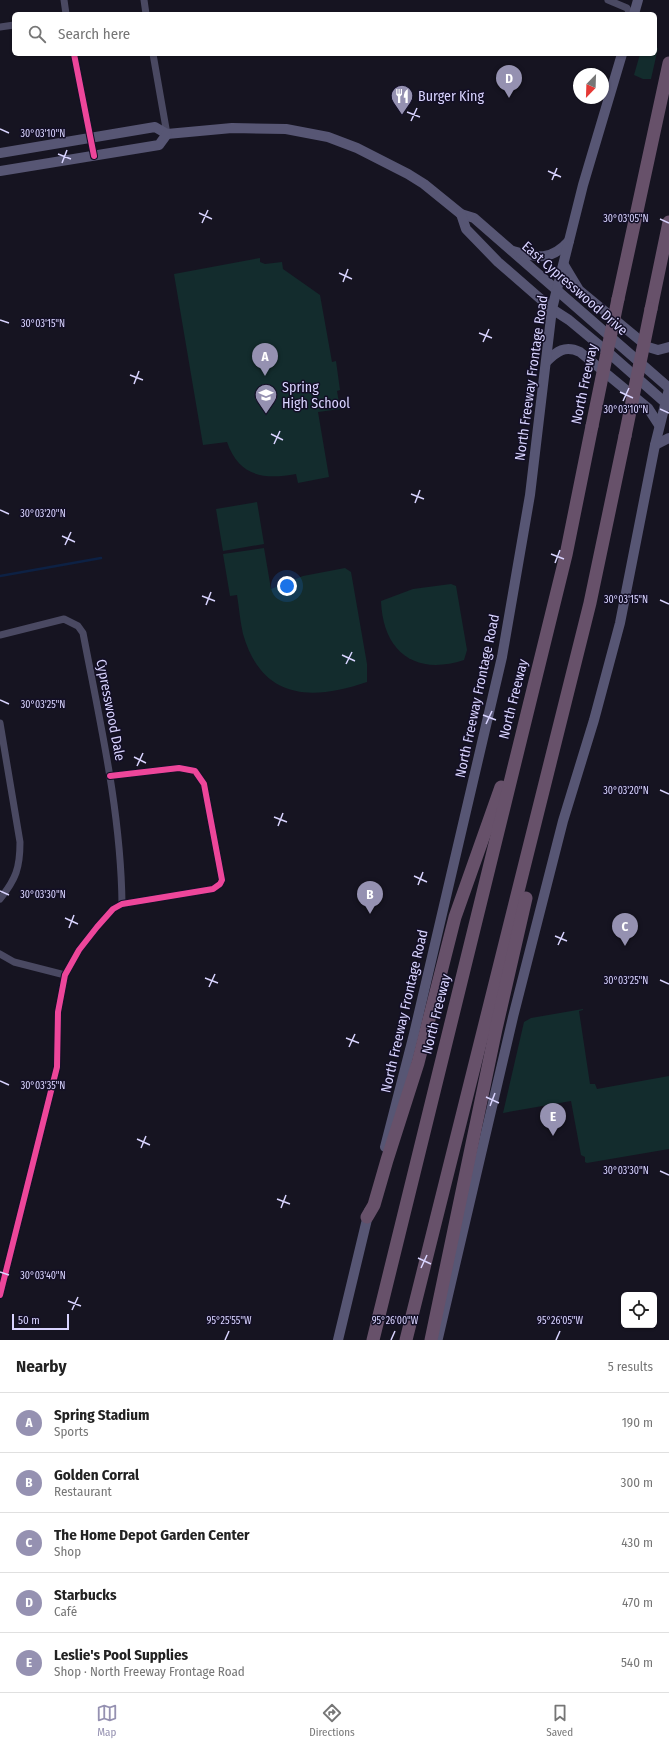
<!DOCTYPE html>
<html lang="en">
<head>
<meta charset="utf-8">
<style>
	body { margin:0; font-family:"Fira Sans Condensed",sans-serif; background:#f6f6f6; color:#222 }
	.controls { position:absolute; right:12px; bottom:12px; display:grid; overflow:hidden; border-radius:6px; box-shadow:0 1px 3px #0004 }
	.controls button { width:36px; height:36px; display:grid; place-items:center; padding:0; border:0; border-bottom:1px solid #e0e0e0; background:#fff; color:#222; font:20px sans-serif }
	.compass { position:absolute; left:573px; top:68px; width:36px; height:36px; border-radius:50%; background:#fff; box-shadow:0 1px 3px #0004; rotate:203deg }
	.scale { position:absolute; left:12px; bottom:10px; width:57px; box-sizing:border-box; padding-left:4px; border:2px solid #d9d4ff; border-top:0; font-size:11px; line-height:14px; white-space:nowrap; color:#d9d4ff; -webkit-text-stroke:3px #130f26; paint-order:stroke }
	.you { position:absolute; left:287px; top:586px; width:14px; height:14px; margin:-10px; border:3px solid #fff; border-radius:50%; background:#1a73e8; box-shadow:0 0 0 6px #1a73e833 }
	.badge { display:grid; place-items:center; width:26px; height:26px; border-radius:50%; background:#9591b1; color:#fff; font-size:13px; font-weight:700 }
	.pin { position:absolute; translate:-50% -33px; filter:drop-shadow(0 1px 2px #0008) }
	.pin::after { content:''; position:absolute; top:21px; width:14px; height:12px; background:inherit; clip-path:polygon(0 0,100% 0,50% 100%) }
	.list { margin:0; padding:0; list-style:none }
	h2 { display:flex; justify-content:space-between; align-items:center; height:52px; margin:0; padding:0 16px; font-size:17px }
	h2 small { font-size:13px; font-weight:400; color:#767676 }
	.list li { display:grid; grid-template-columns:26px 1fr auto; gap:12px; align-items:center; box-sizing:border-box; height:60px; padding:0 16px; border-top:1px solid #e0e0e0 }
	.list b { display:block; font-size:15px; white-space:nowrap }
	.list p { margin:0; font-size:13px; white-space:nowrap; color:#767676 }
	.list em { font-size:13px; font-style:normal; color:#767676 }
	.icon { flex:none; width:22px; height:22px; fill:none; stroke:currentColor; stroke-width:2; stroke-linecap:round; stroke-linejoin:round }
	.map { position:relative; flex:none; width:669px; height:1340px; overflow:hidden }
	.search { position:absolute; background:#fff; box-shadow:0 1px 3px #0004; left:12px; right:12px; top:12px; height:44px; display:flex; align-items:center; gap:10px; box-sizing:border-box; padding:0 14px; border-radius:6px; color:#767676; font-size:15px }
	.sheet { height:352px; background:#fff }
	nav { display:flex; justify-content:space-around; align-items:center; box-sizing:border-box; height:56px; border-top:1px solid #e0e0e0; background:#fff; font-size:11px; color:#767676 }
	nav a { display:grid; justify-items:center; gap:2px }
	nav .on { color:#9591b1 }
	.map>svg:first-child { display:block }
	.green { fill:#132c2d }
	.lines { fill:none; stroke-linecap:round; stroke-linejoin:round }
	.stream { stroke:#0d2144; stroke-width:2.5 }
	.street { stroke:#4a4962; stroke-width:7 }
	.secondary { stroke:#575674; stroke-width:10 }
	.highway { stroke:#67516a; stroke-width:13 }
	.highway-bridge { stroke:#67516a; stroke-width:13 }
	.cycleway-casing { stroke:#130f26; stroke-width:8 }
	.cycleway { stroke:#ed469a; stroke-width:6 }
	.ticks { fill:none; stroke:#d9d4ff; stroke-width:1.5 }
	.labels { text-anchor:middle; stroke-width:3; stroke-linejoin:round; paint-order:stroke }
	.poi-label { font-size:14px; fill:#d9d4ff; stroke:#130f26; text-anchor:start }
	.street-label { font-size:14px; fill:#d9d4ff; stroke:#130f26 }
	.ticks-label { font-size:10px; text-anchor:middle; fill:#d9d4ff; stroke:#130f26; stroke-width:3; stroke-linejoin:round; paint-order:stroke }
</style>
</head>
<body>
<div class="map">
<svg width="669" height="1340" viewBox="0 0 669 1340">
	<rect width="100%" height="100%" fill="#161421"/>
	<g class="green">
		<polygon points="655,47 658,48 651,79 643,79 634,75 640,54 655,54"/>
		<path d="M260 258V262L265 264 282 262 283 269 320 295 332 362 336 361 340 390 337 391 340 409 318 412 329 477 298 483 296 474C263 480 239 476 227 442L203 445 174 274Z"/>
		<polygon points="257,502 264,544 223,551 216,509"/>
		<path d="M264 548 271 589 303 576 345 568 351 572 367 664V682C311 701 262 700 243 634 240 621 239 607 237 595L230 596 223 554Z"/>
		<path d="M451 584 456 586 467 650 464 660C415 676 383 652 381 601L413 589Z"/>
		<polygon points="583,1009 583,1010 579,1011 590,1084 595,1084 597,1089 669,1076 669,1149 587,1163 585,1162 585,1157 581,1155 571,1101 503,1113 524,1022 531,1018"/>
	</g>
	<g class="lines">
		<polyline class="stream" points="0,576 101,558"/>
		<g class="street">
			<polyline points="64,0 66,14"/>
			<polyline points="144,0 146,14"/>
			<polyline points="608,0 627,8 630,14"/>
			<polyline points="0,27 14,25"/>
			<polyline points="74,54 94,156"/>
			<polyline points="153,54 167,134"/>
			<path d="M0 635 64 619 78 626 83 633C100 722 121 813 122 904"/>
			<path d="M0 723 20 842C20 868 16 879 0 899"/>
			<polyline points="0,954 14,962 65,975"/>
			<polyline points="0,1295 57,1067 58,1012 65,975 79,950 97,927 113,909 122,904 213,889 220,884 222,880 204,784 195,771 179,768 110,776"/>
		</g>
		<g class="secondary">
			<polyline points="634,14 638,0"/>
			<polyline points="0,153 155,127 167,134 232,128 286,129 328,137 357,148 408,174 424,184 461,214 474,218 669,388"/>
			<polyline points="0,171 159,145 167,134"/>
			<polyline points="461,214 466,229 498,262 552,309 569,320 610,354 669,406"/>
			<path d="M513 251C537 258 551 261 569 241"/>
			<polyline points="564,265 579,290 648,347 658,350 669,347"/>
			<path d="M546 362C557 351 565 345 580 352L648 408 659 425"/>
			<polyline points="655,445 669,438"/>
			<polyline points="385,1147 414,1034 502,657 530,495 552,309 583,185 622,54"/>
			<polyline points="438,1338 513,1017 563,821 594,720 620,623 655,445 669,389"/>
			<polyline points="338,1340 369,1211"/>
		</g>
		<g class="highway">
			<polyline points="618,299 669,63"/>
			<polyline points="651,309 669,222"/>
			<polyline points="367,1217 374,1205 387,1160 418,1063 455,917 501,787"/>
			<polyline points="373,1340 566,555 592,426"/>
			<polyline points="406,1340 590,603 625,436"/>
			<polyline points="431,1340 496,1029 526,898"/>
		</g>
		<g class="highway-bridge">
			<polyline points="592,426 618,299"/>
			<polyline points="625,436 651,309"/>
		</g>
		<g class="cycleway-casing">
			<g id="cycleway">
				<polyline points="74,54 94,156"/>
				<polyline points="0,1295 57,1067 58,1012 65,975 79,950 97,927 113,909 122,904 213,889 220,884 222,880 204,784 195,771 179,768 110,776"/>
			</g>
		</g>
		<use href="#cycleway" class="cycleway"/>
	</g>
	<path class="ticks" d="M407 112 420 117M411 121 417 108M0 129 9 133M58 154 71 159M62 163 67 150M548 171 561 177M552 180 557 168M199 213 212 219M660 219 669 223M202 223 208 210M339 273 352 279M343 282 348 269M0 320 9 323M479 333 492 338M483 342 489 329M130 375 143 380M134 384 139 371M620 392 633 398M623 401 629 388M660 409 669 413M271 434 283 440M274 444 280 431M411 494 424 499M415 503 420 490M0 510 9 514M62 536 75 542M65 545 71 532M551 554 564 559M555 563 560 550M202 596 215 601M660 600 669 604M206 605 211 592M342 655 355 661M346 664 352 652M0 700 9 704M483 715 496 720M486 724 492 711M134 757 146 763M137 766 143 753M660 790 669 794M274 817 287 822M278 826 283 813M414 876 427 882M418 885 423 872M0 891 9 895M65 918 78 924M69 928 74 915M555 936 567 941M558 945 564 932M205 978 218 983M660 980 669 984M209 987 215 974M346 1038 359 1043M349 1047 355 1034M0 1081 9 1085M486 1097 499 1103M490 1106 495 1093M137 1139 150 1145M141 1148 146 1136M660 1171 669 1175M277 1199 290 1204M281 1208 286 1195M418 1258 431 1264M421 1268 427 1255M0 1272 9 1275M68 1301 81 1306M72 1310 78 1297M225 1340 229 1331M391 1340 395 1331M556 1340 560 1331"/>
	<defs>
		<g id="restaurant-pin" transform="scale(1.15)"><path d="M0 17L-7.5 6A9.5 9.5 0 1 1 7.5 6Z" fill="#9591b1" stroke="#130f26"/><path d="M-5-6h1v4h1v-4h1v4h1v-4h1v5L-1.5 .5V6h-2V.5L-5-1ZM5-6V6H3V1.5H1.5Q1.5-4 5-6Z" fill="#fff"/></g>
		<g id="school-pin" transform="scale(1.15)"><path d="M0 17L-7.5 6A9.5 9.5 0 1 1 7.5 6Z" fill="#9591b1" stroke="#130f26"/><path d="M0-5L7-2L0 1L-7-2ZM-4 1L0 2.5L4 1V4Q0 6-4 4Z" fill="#fff"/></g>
	</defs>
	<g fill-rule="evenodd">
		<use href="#restaurant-pin" x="402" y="96"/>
		<use href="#school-pin" x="266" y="395"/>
	</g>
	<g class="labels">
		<g class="poi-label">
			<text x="418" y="101">Burger King</text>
			<text x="282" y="392">Spring<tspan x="282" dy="16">High School</tspan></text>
		</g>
		<g class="street-label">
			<text transform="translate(575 288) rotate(41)" y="5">East Cypresswood Drive</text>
			<text transform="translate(531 378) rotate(-82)" y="5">North Freeway Frontage Road</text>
			<text transform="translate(584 384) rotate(-78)" y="5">North Freeway</text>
			<text transform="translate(477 696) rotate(-78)" y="5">North Freeway Frontage Road</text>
			<text transform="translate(513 699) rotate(-76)" y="5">North Freeway</text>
			<text transform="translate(111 710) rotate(79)" y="5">Cypresswood Dale</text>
			<text transform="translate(404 1011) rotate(-77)" y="5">North Freeway Frontage Road</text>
			<text transform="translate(436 1014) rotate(-76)" y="5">North Freeway</text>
		</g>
	</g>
	<g class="ticks-label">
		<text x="43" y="137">30°03'10"N</text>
		<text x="626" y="222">30°03'05"N</text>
		<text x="43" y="327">30°03'15"N</text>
		<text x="626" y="413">30°03'10"N</text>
		<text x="43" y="517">30°03'20"N</text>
		<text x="626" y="603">30°03'15"N</text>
		<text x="43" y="708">30°03'25"N</text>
		<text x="626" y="794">30°03'20"N</text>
		<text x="43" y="898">30°03'30"N</text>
		<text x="626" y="984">30°03'25"N</text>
		<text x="43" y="1089">30°03'35"N</text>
		<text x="626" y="1174">30°03'30"N</text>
		<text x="43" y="1279">30°03'40"N</text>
		<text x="229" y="1324">95°25'55"W</text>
		<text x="395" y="1324">95°26'00"W</text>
		<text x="560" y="1324">95°26'05"W</text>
	</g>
</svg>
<div class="controls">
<button><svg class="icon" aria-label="locate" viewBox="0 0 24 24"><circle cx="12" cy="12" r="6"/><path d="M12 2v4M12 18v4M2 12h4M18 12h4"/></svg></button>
</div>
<svg class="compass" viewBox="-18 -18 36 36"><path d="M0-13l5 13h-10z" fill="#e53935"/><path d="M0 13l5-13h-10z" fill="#767676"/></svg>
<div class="scale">50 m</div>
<div class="you"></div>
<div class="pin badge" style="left:265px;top:376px">A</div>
<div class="pin badge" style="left:370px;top:914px">B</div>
<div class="pin badge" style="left:625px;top:946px">C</div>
<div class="pin badge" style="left:509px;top:98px">D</div>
<div class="pin badge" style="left:553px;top:1136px">E</div>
<div class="search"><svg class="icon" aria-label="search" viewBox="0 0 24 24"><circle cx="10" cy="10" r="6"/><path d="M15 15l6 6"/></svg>Search here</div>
</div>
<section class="sheet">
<h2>Nearby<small>5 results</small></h2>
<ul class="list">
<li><span class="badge">A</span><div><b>Spring Stadium</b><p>Sports</p></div><em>190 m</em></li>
<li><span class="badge">B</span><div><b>Golden Corral</b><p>Restaurant</p></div><em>300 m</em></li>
<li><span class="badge">C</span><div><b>The Home Depot Garden Center</b><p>Shop</p></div><em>430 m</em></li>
<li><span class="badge">D</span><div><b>Starbucks</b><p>Café</p></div><em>470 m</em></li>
<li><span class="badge">E</span><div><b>Leslie's Pool Supplies</b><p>Shop · North Freeway Frontage Road</p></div><em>540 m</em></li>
</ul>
</section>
<nav>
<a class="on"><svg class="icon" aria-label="map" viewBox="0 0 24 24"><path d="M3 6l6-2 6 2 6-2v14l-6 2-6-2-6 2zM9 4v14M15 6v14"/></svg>Map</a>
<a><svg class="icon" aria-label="directions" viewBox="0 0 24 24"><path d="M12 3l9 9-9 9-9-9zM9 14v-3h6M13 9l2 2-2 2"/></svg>Directions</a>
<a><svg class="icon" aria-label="saved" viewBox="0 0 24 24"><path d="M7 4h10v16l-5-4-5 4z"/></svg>Saved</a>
</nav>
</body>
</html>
